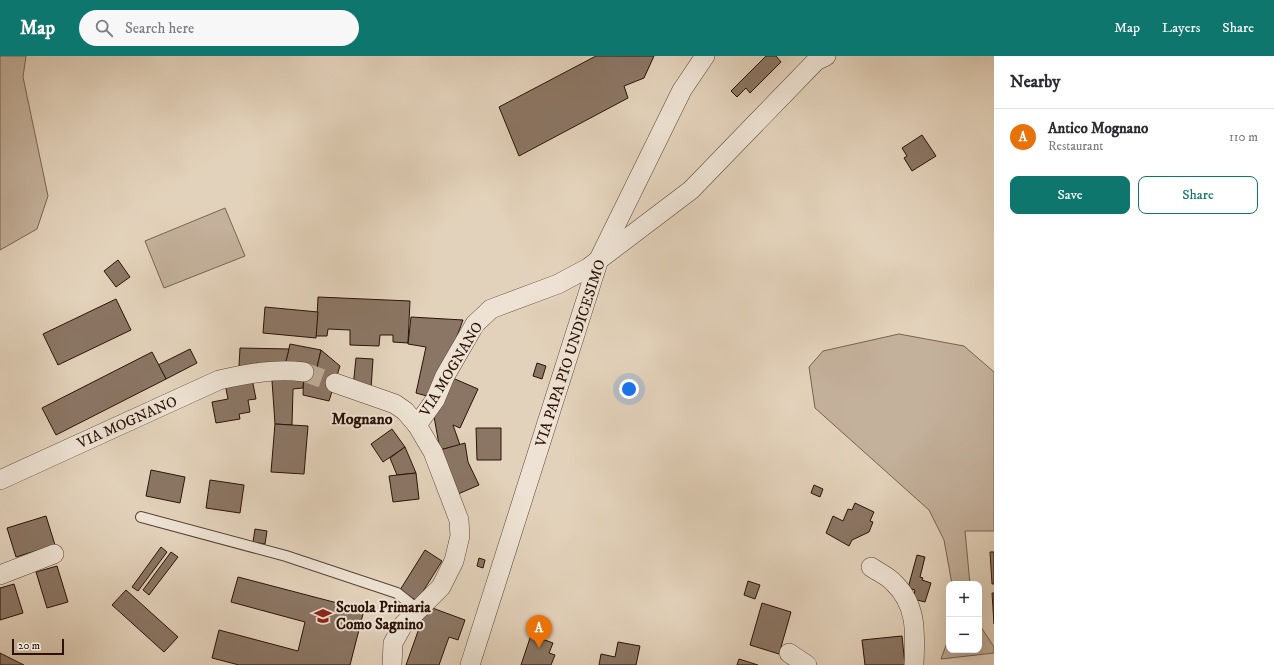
<!DOCTYPE html>
<html lang="en">
<head>
<meta charset="utf-8">
<style>
	body { margin:0; font-family:"IM FELL DW Pica",serif; background:#f7f7f7; color:#2b2b33 }
	.controls { position:absolute; right:12px; bottom:12px; display:grid; overflow:hidden; border-radius:8px; box-shadow:0 4px 16px #0002 }
	.controls button { width:36px; height:36px; display:grid; place-items:center; padding:0; border:0; border-bottom:1px solid #e1e1e2; background:#fff; color:#2b2b33; font:20px sans-serif }
	.scale { position:absolute; left:12px; bottom:10px; width:52px; box-sizing:border-box; padding-left:4px; border:2px solid #2b1207; border-top:0; font-size:11px; line-height:14px; white-space:nowrap; color:#2b1207; -webkit-text-stroke:3px #ede2d3; paint-order:stroke }
	.you { position:absolute; left:629px; top:333px; width:14px; height:14px; margin:-10px; border:3px solid #fff; border-radius:50%; background:#1a73e8; box-shadow:0 0 0 6px #1a73e833 }
	.badge { display:grid; place-items:center; width:26px; height:26px; border-radius:50%; background:#0f766e; color:#fff; font-size:13px; font-weight:700 }
	.pin { position:absolute; translate:-50% -33px; filter:drop-shadow(0 1px 2px #0008) }
	.pin::after { content:''; position:absolute; top:21px; width:14px; height:12px; background:inherit; clip-path:polygon(0 0,100% 0,50% 100%) }
	.list { margin:0; padding:0; list-style:none }
	h2 { display:flex; justify-content:space-between; align-items:center; height:52px; margin:0; padding:0 16px; font-size:17px }
	h2 small { font-size:13px; font-weight:400; color:#7c7c81 }
	.list li { display:grid; grid-template-columns:26px 1fr auto; gap:12px; align-items:center; box-sizing:border-box; height:56px; padding:0 16px; border-top:1px solid #e1e1e2 }
	.list b { display:block; font-size:15px; white-space:nowrap }
	.list p { margin:0; font-size:13px; white-space:nowrap; color:#7c7c81 }
	.list em { font-size:13px; font-style:normal; color:#7c7c81 }
	.actions { display:flex; gap:8px; padding:12px 16px }
	.actions a { flex:1; padding:9px 0; border:1px solid #0f766e; border-radius:8px; text-align:center; font-size:14px; color:#0f766e }
	.actions .main { background:#0f766e; color:#fff }
	.icon { flex:none; width:22px; height:22px; fill:none; stroke:currentColor; stroke-width:2; stroke-linecap:round; stroke-linejoin:round }
	.map { position:relative; flex:none; width:994px; height:609px; overflow:hidden }
	header { display:flex; align-items:center; gap:24px; box-sizing:border-box; height:56px; padding:0 20px; background:#0f766e; color:#fff }
	header strong { font-size:19px }
	nav { display:flex; gap:22px; margin-inline-start:auto; font-size:14px }
	.search { width:280px; height:36px; background:#f7f7f7; display:flex; align-items:center; gap:10px; box-sizing:border-box; padding:0 14px; border-radius:22px; color:#7c7c81; font-size:15px }
	main { display:flex }
	aside { flex:1; background:#fff }
	.map>svg:first-child { display:block }
	.green { fill:#c4b19c; stroke:#786252 }
	.building { fill:#8b7665; stroke:#2b1207 }
	.lines { fill:none; stroke-linecap:round; stroke-linejoin:round }
	.street-tunnel { stroke:#beac97; stroke-width:19; stroke-dasharray:19 10; stroke-linecap:butt }
	.lane-casing { stroke:#594234; stroke-width:12 }
	.street-casing { stroke:#594234; stroke-width:20 }
	.lane { stroke:#ede2d3; stroke-width:10 }
	.street { stroke:#ede2d3; stroke-width:19 }
	.labels { text-anchor:middle; stroke-width:4; stroke-linejoin:round; paint-order:stroke }
	.street-label { font-size:15px; fill:#2b1207; stroke:#ede2d3 }
	.poi-label { font-size:15px; font-weight:bold; fill:#2b1207; stroke:#ede2d3; text-anchor:start }
	.neighbourhood-label { font-size:16px; font-weight:bold; fill:#2b1207; stroke:#ede2d3 }
</style>
</head>
<body>
<header>
<strong>Map</strong>
<div class="search"><svg class="icon" aria-label="search" viewBox="0 0 24 24"><circle cx="10" cy="10" r="6"/><path d="M15 15l6 6"/></svg>Search here</div>
<nav><a>Map</a><a>Layers</a><a>Share</a></nav>
</header>
<main>
<div class="map">
<svg width="994" height="609" viewBox="0 0 994 609">
	<rect width="100%" height="100%" fill="#e3d2bb"/>
	<filter id="stains"><feTurbulence type="fractalNoise" baseFrequency=".005" numOctaves="4"/><feColorMatrix values="0 0 0 0 .2 0 0 0 0 .09 0 0 0 0 .02 0 0 0 .5 -.17"/></filter>
	<radialGradient id="worn" r=".72"><stop offset=".6" stop-color="#630" stop-opacity="0"/><stop offset="1" stop-color="#630" stop-opacity=".3"/></radialGradient>
	<g class="green">
		<polygon points="0,0 26,0 23,21 48,140 37,173 0,194"/>
		<polygon points="225,152 245,200 164,232 145,185"/>
		<polygon points="899,278 964,290 994,316 994,475 965,475 970,528 952,528 944,484 929,454 815,352 809,311 823,295"/>
		<polygon points="979,568 994,591 994,597 941,603 949,581 949,594 979,594"/>
	</g>
	<g class="building">
		<polygon points="596,0 654,0 644,22 624,30 628,42 519,100 499,51"/>
		<polygon points="766,0 776,0 781,6 750,37 746,32 737,41 731,35"/>
		<polygon points="922,79 936,100 912,115 904,102 907,100 902,92"/>
		<polygon points="118,204 130,221 116,231 104,215"/>
		<polygon points="318,241 410,245 408,287 393,286 393,279 380,279 379,290 350,289 350,274 328,273 327,280 316,280"/>
		<polygon points="116,243 131,274 58,309 43,278"/>
		<polygon points="265,251 318,256 316,282 263,277"/>
		<polygon points="411,261 463,264 434,342 416,337 426,291 408,288"/>
		<polygon points="290,288 321,294 316,316 285,309"/>
		<polygon points="240,292 289,293 285,309 239,310"/>
		<polygon points="190,293 197,307 166,323 158,309"/>
		<polygon points="321,294 340,310 329,345 303,339 304,313 316,316"/>
		<polygon points="152,296 166,323 56,379 42,352"/>
		<polygon points="356,302 373,303 371,333 353,331"/>
		<polygon points="537,307 546,310 542,323 533,320"/>
		<polygon points="285,316 304,318 303,332 293,333 292,369 275,368 272,325"/>
		<polygon points="448,320 478,333 460,372 453,369 460,389 440,394 433,355"/>
		<polygon points="252,323 256,343 248,344 250,356 239,358 240,363 216,367 212,346 228,343 225,328"/>
		<polygon points="275,368 308,370 304,418 271,416"/>
		<polygon points="476,372 501,372 501,404 477,404"/>
		<polygon points="392,373 405,391 383,406 371,388"/>
		<polygon points="465,387 468,406 479,429 458,438 440,394"/>
		<polygon points="405,391 416,417 397,419 390,402"/>
		<polygon points="151,414 185,421 180,447 146,440"/>
		<polygon points="416,417 419,443 393,446 389,420"/>
		<polygon points="210,424 244,429 240,457 206,452"/>
		<polygon points="814,429 823,433 820,441 811,437"/>
		<polygon points="855,447 874,456 870,465 873,466 869,476 852,484 849,490 826,477 833,460 843,465 848,453 852,454"/>
		<polygon points="46,460 55,489 16,501 7,472"/>
		<polygon points="255,473 267,475 265,488 253,486"/>
		<polygon points="161,491 167,496 138,535 132,531"/>
		<polygon points="425,494 442,505 417,545 400,534"/>
		<polygon points="171,496 178,501 149,539 143,534"/>
		<polygon points="990,496 994,496 994,528 992,528"/>
		<polygon points="917,499 925,501 920,521 923,522 922,524 931,527 925,546 913,543 915,534 908,532"/>
		<polygon points="479,502 485,504 483,512 477,510"/>
		<polygon points="57,510 68,546 47,552 36,516"/>
		<polygon points="238,521 364,554 350,609 239,609 212,602 219,574 298,595 305,566 231,546"/>
		<polygon points="748,525 760,529 755,543 744,539"/>
		<polygon points="14,528 23,557 0,564 0,532"/>
		<polygon points="126,534 178,581 164,596 112,549"/>
		<polygon points="992,537 994,537 994,568"/>
		<polygon points="762,547 791,556 779,598 750,589"/>
		<polygon points="427,550 465,564 458,584 449,581 439,609 406,609"/>
		<polygon points="531,579 553,587 549,597 555,599 551,609 521,609"/>
		<polygon points="902,580 905,609 865,609 862,584"/>
		<polygon points="618,586 640,590 636,609 599,609 601,598 615,601"/>
		<polygon points="0,597 24,609 0,609"/>
		<polygon points="739,603 758,609 737,609"/>
	</g>
	<g class="lines">
		<polyline class="street-tunnel" points="304,316 335,327"/>
		<g class="lane-casing">
			<polyline id="lane" points="141,461 286,500 397,537 417,553"/>
		</g>
		<g class="street-casing">
			<g id="street">
				<polyline points="335,327 395,348 405,355 417,369"/>
				<path d="M0 424 219 324C247 318 275 312 304 316"/>
				<path d="M871 511C878 516 888 520 894 527 918 550 915 579 914 609"/>
				<polyline points="0,519 54,498"/>
				<polyline points="789,597 807,609"/>
				<polyline points="392,609 393,587 403,569 441,531 454,505 460,480 459,464 433,396 417,369 435,344 445,320 475,268 491,253 558,228 588,212 691,134 816,5 826,0"/>
				<polyline points="470,609 599,203 682,34 705,0"/>
			</g>
		</g>
		<use href="#lane" class="lane"/>
		<use href="#street" class="street"/>
	</g>
	<defs>
		<g id="school-bare" transform="scale(1.38)"><path d="M0-5L7-2L0 1L-7-2ZM-4 1L0 2.5L4 1V4Q0 6-4 4Z" fill="#8f2418" stroke="#ede2d3" stroke-width="2.5" paint-order="stroke"/></g>
	</defs>
	<g fill-rule="evenodd">
		<use href="#school-bare" x="323" y="560"/>
	</g>
	<g class="labels">
		<g class="street-label">
			<text transform="translate(570 297) rotate(-72)" y="5">VIA PAPA PIO UNDICESIMO</text>
			<text transform="translate(451 313) rotate(-59)" y="5">VIA MOGNANO</text>
			<text transform="translate(127 366) rotate(-24)" y="5">VIA MOGNANO</text>
		</g>
		<g class="poi-label">
			<text x="336" y="556">Scuola Primaria<tspan x="336" dy="17">Como Sagnino</tspan></text>
		</g>
		<g class="neighbourhood-label">
			<text x="362" y="368">Mognano</text>
		</g>
	</g>
	<rect width="100%" height="100%" filter="url(#stains)"/>
	<rect width="100%" height="100%" fill="url(#worn)"/>
</svg>
<div class="controls">
<button>+</button>
<button>−</button>
</div>
<div class="scale">20 m</div>
<div class="you"></div>
<div class="pin badge" style="left:539px;top:592px;background:#e8710a">A</div>
</div>
<aside>
<h2>Nearby<small></small></h2>
<ul class="list">
<li><span class="badge" style="background:#e8710a">A</span><div><b>Antico Mognano</b><p>Restaurant</p></div><em>110 m</em></li>
</ul>
<div class="actions"><a class="main">Save</a><a>Share</a></div>
</aside>
</main>
</body>
</html>
